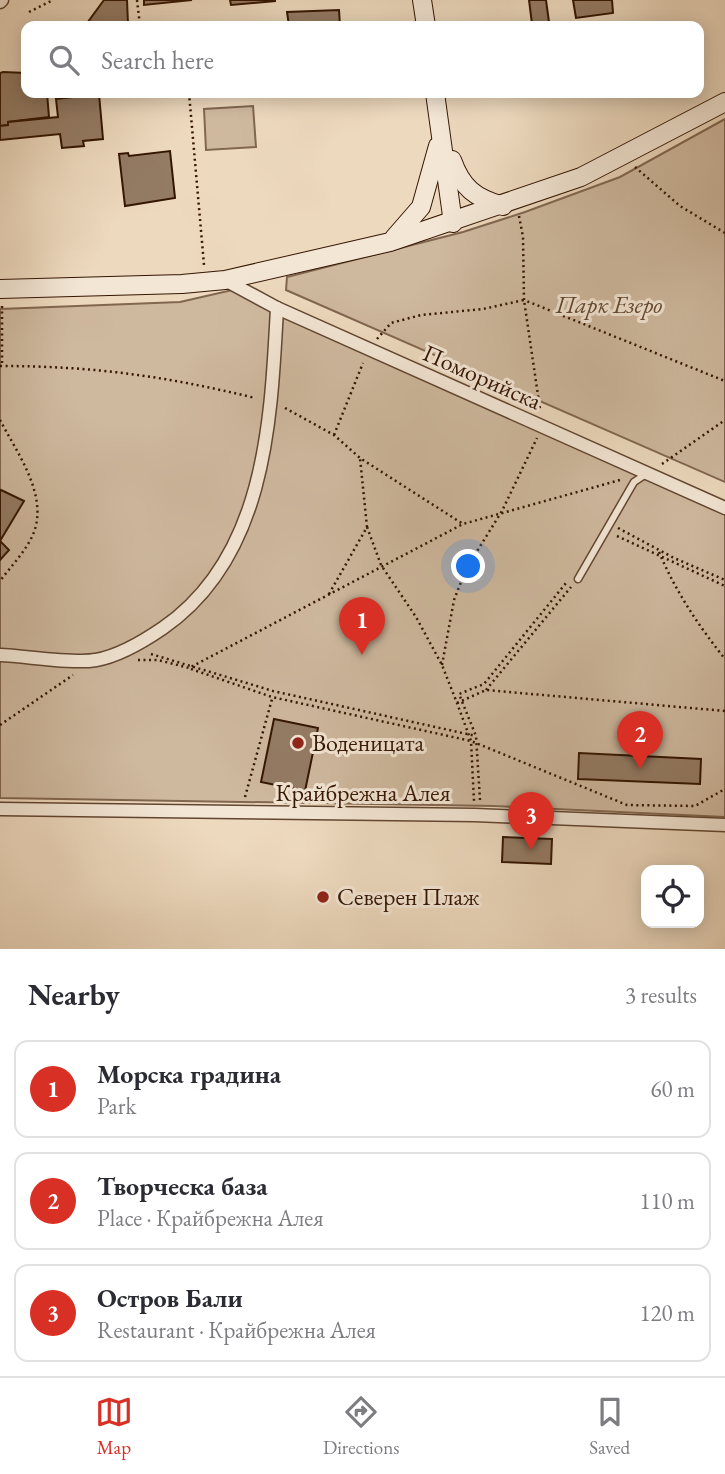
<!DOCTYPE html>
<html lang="en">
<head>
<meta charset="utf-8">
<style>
	body { margin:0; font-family:"EB Garamond",serif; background:#f7f7f7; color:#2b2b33 }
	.controls { position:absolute; right:21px; bottom:21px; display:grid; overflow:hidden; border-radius:14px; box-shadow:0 4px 18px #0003 }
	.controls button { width:63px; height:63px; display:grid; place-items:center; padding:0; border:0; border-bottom:2px solid #e1e1e2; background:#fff; color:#2b2b33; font:35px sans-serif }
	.you { position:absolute; left:469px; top:567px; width:24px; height:24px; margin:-18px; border:5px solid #fff; border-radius:50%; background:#1a73e8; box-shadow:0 0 0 10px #1a73e833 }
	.badge { display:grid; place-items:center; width:46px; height:46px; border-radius:50%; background:#d93025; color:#fff; font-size:23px; font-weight:700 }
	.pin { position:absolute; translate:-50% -58px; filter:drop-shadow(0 2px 4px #0008) }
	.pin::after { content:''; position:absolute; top:37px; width:24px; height:21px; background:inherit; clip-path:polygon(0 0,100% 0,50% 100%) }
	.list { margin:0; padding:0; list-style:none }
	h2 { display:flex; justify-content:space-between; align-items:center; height:91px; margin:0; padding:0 28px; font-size:30px }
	h2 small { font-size:23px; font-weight:400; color:#7c7c81 }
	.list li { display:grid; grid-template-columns:46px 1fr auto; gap:21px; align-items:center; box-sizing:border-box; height:98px; margin:0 14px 14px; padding:0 14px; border:2px solid #e1e1e2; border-radius:14px }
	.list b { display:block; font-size:26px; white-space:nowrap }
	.list p { margin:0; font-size:23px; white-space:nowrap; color:#7c7c81 }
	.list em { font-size:23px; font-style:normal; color:#7c7c81 }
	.icon { flex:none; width:38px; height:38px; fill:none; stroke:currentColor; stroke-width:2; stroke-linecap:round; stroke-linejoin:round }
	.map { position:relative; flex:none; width:725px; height:949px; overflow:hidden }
	.search { position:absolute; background:#fff; box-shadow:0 4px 18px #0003; left:21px; right:21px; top:21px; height:77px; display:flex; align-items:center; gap:18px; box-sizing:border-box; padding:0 24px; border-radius:14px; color:#7c7c81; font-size:26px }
	.sheet { height:427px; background:#fff }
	nav { display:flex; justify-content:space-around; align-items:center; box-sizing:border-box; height:98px; border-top:2px solid #e1e1e2; background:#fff; font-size:19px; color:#7c7c81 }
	nav a { display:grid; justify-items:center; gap:4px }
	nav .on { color:#d93025 }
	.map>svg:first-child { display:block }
	.green { fill:#ceb89e; stroke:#816650; stroke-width:2 }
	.building { fill:#947b64; stroke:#341502; stroke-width:2 }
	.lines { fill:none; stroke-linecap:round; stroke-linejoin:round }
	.lane-casing { stroke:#624631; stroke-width:9 }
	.street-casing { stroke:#624631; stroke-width:15 }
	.secondary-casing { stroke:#341502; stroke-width:20 }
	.path { stroke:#341502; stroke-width:2.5; stroke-dasharray:2 3.5; stroke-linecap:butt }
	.lane { stroke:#f3e6d5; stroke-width:6 }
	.street { stroke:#f3e6d5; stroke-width:12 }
	.secondary { stroke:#f3e6d5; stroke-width:18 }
	.poi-dot { fill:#8f2418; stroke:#f3e6d5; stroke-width:2.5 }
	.labels { text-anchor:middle; stroke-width:6; stroke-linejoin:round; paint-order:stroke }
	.park-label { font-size:24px; font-style:italic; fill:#624631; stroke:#f3e6d5 }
	.street-label { font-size:24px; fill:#341502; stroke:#f3e6d5 }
	.poi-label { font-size:24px; fill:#341502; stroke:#f3e6d5; text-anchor:start }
</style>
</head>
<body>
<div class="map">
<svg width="725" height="949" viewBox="0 0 725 949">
	<rect width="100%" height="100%" fill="#edd9be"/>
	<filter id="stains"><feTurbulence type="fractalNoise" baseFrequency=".00286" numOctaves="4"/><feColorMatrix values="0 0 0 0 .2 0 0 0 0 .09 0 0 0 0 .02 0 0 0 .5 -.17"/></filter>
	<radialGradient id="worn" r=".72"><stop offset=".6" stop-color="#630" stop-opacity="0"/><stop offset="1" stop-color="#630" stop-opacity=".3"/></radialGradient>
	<g class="green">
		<polygon points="253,106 256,147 206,150 204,109"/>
		<polygon points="725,119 725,482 286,290 287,277 463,232 525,212 620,177"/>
		<polygon points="241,288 725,513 725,817 494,806 0,798 0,309 180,302"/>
	</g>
	<g class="building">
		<polygon points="104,0 127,0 128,24 85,26"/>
		<polygon points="144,0 192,0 144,5"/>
		<polygon points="230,0 275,0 275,1 231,5"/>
		<polygon points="529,0 546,0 549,22 532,24"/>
		<polygon points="573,0 612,0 613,13 576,18"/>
		<polygon points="339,10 340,26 289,26 287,12"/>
		<polygon points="3,72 26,73 26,93 47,93 49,117 8,122 8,125 0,126 0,73"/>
		<polygon points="99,94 103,139 83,141 84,146 62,148 60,134 0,140 0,126 8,125 8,122 58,117 56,99"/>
		<polygon points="170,151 175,198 125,206 119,154 128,153 129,156"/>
		<polygon points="1,490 24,501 0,541 0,492"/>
		<polygon points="0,541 9,550 0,560"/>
		<polygon points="274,719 318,728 305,791 261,782"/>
		<polygon points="579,753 701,759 700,784 578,779"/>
		<polygon points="503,837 552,839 551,864 502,862"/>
	</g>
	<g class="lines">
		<g class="lane-casing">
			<polyline id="lane" points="578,579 634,482 646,474"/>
		</g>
		<g class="street-casing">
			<g id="street">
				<polyline points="0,2 2,0"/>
				<polyline points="225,280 277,308 725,508"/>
				<path d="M0 655C26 656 73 664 96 660 119 656 144 641 163 628 266 557 271 421 277 308"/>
				<polyline points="0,809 475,815 725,825"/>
			</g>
		</g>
		<g class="secondary-casing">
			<g id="secondary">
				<polyline points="422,0 426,26"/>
				<polyline points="435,93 453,223"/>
				<path d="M452 160C462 188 475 198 503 206"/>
				<polyline points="394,238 421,207 438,146"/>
				<polyline points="0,289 182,284 225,280 390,242 581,177 725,102"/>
			</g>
		</g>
		<g class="path">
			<polyline points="137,0 140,26"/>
			<polyline points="29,12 53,0"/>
			<polyline points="189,93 204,265"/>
			<polyline points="635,167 680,206 725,233"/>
			<polyline points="519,216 523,237 524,300 725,381"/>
			<polyline points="2,306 2,366"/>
			<polyline points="377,339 391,323 421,315 483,309 524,300 540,409"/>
			<path d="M0 366C93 366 165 376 255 398"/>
			<polyline points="285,408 334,435 360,458 463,524"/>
			<path d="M0 420C16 451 48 494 34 532 27 550 12 565 0 581"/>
			<polyline points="334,435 363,363"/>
			<polyline points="662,464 725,420"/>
			<polyline points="367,527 381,565 416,617 442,665 457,703 471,741 474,801"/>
			<polyline points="618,528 674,558 725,580"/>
			<polyline points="617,536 725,586"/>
			<path d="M659 552C676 592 698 625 725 659"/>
			<polyline points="329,594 367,527 360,458"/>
			<polyline points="151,654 273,691 476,736"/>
			<polyline points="138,660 158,660 189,668 463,524 620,480"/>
			<polyline points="442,665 454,600 466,569 502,511 537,438"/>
			<polyline points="191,669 272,697 471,741 627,805 695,806 725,789"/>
			<polyline points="486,690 571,587"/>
			<polyline points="457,703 486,690 725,711"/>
			<polyline points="0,725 73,675"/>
			<polyline points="245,797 272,699"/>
			<polyline points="480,800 476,736 459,694 484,684 566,583"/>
		</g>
		<use href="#lane" class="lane"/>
		<use href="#street" class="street"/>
		<use href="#secondary" class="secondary"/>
	</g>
	<g class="poi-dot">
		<circle cx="298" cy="743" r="7"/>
		<circle cx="323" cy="897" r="7"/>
	</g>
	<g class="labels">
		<g class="park-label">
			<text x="609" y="313">Парк Езеро</text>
		</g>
		<g class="street-label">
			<text transform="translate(482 377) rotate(24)" y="8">Поморийска</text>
			<text x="363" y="801">Крайбрежна Алея</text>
		</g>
		<g class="poi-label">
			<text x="312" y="751">Воденицата</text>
			<text x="337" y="905">Северен Плаж</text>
		</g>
	</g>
	<rect width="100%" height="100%" filter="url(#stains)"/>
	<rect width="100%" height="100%" fill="url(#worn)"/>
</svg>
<div class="controls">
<button><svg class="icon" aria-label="locate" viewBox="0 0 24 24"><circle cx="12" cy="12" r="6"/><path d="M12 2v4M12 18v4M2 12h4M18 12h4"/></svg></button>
</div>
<div class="you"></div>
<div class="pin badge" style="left:362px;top:655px">1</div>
<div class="pin badge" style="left:640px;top:769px">2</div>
<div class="pin badge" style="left:531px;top:850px">3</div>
<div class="search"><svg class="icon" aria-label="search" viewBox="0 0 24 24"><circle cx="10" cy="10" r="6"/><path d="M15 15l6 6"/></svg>Search here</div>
</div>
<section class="sheet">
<h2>Nearby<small>3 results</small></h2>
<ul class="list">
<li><span class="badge">1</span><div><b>Морска градина</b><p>Park</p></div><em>60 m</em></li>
<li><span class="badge">2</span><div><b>Творческа база</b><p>Place · Крайбрежна Алея</p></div><em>110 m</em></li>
<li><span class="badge">3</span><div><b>Остров Бали</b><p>Restaurant · Крайбрежна Алея</p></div><em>120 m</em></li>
</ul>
</section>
<nav>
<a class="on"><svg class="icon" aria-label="map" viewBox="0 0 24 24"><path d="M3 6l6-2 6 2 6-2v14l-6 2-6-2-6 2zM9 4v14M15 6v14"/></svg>Map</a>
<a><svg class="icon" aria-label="directions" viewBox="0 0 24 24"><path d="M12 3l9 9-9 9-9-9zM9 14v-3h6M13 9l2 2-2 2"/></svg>Directions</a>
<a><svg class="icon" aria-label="saved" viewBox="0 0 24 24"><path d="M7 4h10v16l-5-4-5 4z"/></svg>Saved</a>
</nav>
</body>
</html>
